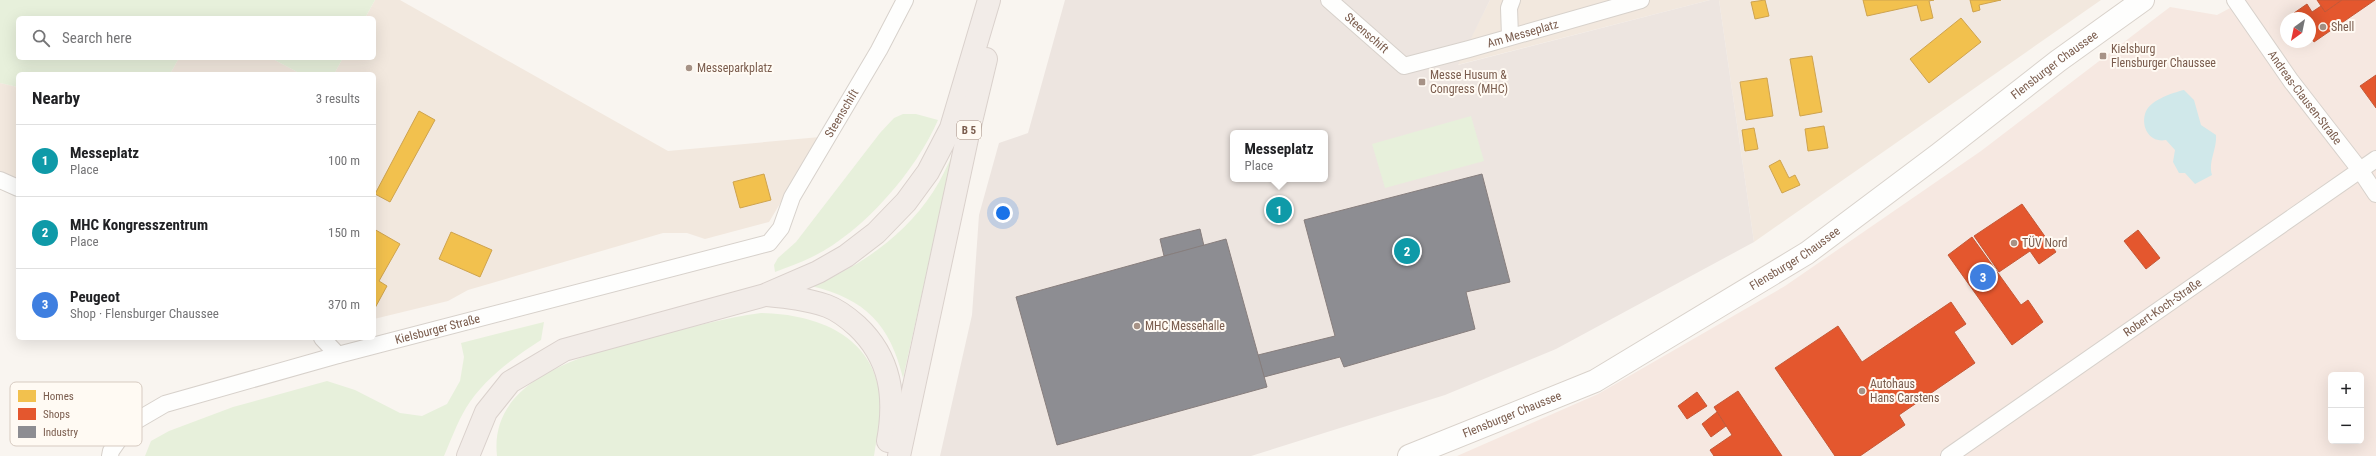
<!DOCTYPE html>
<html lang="en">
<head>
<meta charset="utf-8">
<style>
	body { margin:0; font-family:"Roboto Condensed",sans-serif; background:#f2f2f2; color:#202124 }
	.controls { position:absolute; right:12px; bottom:12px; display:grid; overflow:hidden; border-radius:6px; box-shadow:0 4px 16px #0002 }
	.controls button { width:36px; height:36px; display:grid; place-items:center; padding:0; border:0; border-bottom:1px solid #e0e0e0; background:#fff; color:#202124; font:20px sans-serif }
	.compass { position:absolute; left:2280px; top:12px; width:36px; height:36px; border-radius:50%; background:#fff; box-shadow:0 4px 16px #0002; rotate:213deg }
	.you { position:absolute; left:1003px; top:213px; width:14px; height:14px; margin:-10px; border:3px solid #fff; border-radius:50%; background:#1a73e8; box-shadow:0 0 0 6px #1a73e833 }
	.badge { display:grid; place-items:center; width:26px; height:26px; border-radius:50%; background:#1a73e8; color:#fff; font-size:13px; font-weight:700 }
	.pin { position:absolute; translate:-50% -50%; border:2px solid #fff; box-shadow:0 1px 4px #0006 }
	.popup { position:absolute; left:1230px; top:130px; width:98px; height:52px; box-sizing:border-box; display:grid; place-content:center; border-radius:6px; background:#fff; filter:drop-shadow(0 1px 3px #0005); font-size:13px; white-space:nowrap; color:#757577 }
	.popup b { font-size:15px; color:#202124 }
	.popup::after { content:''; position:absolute; left:50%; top:100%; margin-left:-8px; border:8px solid transparent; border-top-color:#fff }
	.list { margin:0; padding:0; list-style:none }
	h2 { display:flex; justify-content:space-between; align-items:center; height:52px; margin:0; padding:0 16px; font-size:17px }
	h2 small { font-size:13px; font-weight:400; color:#757577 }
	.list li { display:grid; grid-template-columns:26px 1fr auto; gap:12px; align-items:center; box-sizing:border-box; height:72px; padding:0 16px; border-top:1px solid #e0e0e0 }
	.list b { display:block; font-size:15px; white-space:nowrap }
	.list p { margin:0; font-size:13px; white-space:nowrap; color:#757577 }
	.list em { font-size:13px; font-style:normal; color:#757577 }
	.icon { flex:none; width:22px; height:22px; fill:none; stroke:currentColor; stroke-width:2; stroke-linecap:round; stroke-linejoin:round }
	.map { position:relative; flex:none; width:2376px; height:456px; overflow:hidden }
	.search { position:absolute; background:#fff; box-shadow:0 4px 16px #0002; left:16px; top:16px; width:360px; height:44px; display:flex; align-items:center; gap:10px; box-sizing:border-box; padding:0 14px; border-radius:6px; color:#757577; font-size:15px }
	.panel { position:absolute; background:#fff; box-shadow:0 4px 16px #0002; left:16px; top:72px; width:360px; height:268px; border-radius:6px }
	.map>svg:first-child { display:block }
	.residential { fill:#f2e8de }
	.commercial { fill:#f6e8e1; fill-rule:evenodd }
	.industrial { fill:#ede5e0; fill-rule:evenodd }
	.green { fill:#e7f0db }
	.water { fill:#d0e8ea }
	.homes { fill:#f2c14e; stroke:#cea34e }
	.shops { fill:#e4572e; stroke:#c45837 }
	.industry { fill:#8d8d92; stroke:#877e7d }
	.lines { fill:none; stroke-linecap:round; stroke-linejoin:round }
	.minor-casing { stroke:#d7d1cb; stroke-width:18 }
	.secondary-casing { stroke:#d9d2cb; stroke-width:24 }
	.trunk-casing { stroke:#dad1cc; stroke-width:24 }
	.minor { stroke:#fefefd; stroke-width:16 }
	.secondary { stroke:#fefefd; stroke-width:22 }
	.trunk { stroke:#f2ece8; stroke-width:22 }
	.poi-dot { fill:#a69286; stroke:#fffaf3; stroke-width:1.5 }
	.labels { text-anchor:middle; stroke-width:4; stroke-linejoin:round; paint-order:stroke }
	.shield { fill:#fffaf3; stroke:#a28b7f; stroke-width:1 }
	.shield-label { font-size:11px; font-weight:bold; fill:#7a5c4d }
	.poi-label { font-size:12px; fill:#7a5c4d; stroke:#fffaf3; text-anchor:start }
	.street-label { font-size:12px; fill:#7a5c4d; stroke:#fffaf3 }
	.key { fill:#fffaf3; stroke:#d7cbc1; stroke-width:1 }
	.key-label { font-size:11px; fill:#7a5c4d }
</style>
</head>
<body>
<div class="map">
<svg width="2376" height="456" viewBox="0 0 2376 456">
	<rect width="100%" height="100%" fill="#f9f5f0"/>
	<g class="residential">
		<polygon points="375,0 400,0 668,151 820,137 769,222 705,239 687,233 663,233 468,290 448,301 374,319 374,74 334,74 343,58 374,58 374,18 365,18"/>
		<polygon points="1490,0 1710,0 1457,65"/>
		<polygon points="1719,0 2101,0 1754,242"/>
		<polygon points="179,58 271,58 301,74 170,74"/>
		<polygon points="0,83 18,87 18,197 0,188"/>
	</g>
	<path class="commercial" d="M2245 0H2376V456H1457L1598 394 1785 286 1981 151 2170 7 2217 15ZM2286 18H2310V42H2286ZM2331 375H2361V441H2331Z"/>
	<path class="industrial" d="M1065 0H1490L1458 65 1710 0H1719L1754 242 1556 349 1445 395 1251 456H940L972 315 979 215 999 143 1028 133ZM1233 133H1325V179H1233Z"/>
	<g class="green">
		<polygon points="0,0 375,0 365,18 18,18 18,58 179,58 170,74 18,74 18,87 0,83"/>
		<polygon points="271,58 343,58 334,74 301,74"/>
		<path d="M903 114H916L938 120C916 171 862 233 812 257 800 263 787 267 775 272L774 265 778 258 796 242 880 133 894 118Z"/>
		<polygon points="1471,116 1484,161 1385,188 1372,144"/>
		<path d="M953 154 903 378C890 325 866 299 811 286 859 268 905 235 933 192 941 180 947 166 953 154Z"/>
		<path d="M761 313C816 314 874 335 880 398 881 417 877 437 874 456H497C488 375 593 353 652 337 688 328 724 318 761 313Z"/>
		<path d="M544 322 541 340C513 358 484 379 466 408 457 423 451 440 444 456H145L151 441 169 431 233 407 327 381 355 390 400 413 422 416 447 404 460 381 464 357 461 343Z"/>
	</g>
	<path class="water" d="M2184 90 2194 100 2201 125 2216 135C2217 150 2208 161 2212 175L2195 184 2185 173H2179L2173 162 2175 150 2166 140C2151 143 2141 129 2145 114 2149 100 2172 93 2184 90Z"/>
	<g class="homes">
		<polygon points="1765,0 1769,16 1755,19 1751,2"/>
		<polygon points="1863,0 1934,0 1929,1 1933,18 1921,21 1917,5 1867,16"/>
		<polygon points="1970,0 2001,0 1979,5 1980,10 1973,12"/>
		<polygon points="1961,18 1981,42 1929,83 1910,59"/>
		<polygon points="1812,56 1822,112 1800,116 1790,59"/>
		<polygon points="1767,78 1773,116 1746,120 1740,82"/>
		<polygon points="419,111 435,120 390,202 375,194"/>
		<polygon points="1824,126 1828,148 1808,151 1805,129"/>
		<polygon points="1754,128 1758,149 1745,151 1742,130"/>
		<polygon points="1780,160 1789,178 1795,175 1800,185 1782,193 1769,166"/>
		<polygon points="764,174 771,200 740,208 733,182"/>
		<polygon points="374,229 400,244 379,281 387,286 375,308"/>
		<polygon points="451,232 492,250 480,277 439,259"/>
	</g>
	<g class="shops">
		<polygon points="2317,0 2342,0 2325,12"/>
		<polygon points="2342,0 2375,0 2314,42 2310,36 2310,18 2297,18 2294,13 2307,4 2312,12 2321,6 2325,12"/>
		<polygon points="2376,75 2376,108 2360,86"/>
		<polygon points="2022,204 2056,252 2039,264 2030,251 1999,272 1974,236"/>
		<polygon points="2138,230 2160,258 2146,269 2124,241"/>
		<polygon points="1972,237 2021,305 2028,300 2043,322 2012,345 1948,255"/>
		<polygon points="1951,302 1966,324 1954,332 1975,363 1899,415 1905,425 1860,456 1835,456 1775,368 1838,326 1862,362"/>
		<polygon points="1738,391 1782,456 1714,456 1710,450 1732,435 1714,407"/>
		<polygon points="1697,392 1707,406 1687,419 1678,406"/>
		<polygon points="1717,412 1726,426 1711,437 1702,424"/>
	</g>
	<g class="industry">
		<polygon points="1482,174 1510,282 1466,292 1475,329 1344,367 1340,357 1264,377 1258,355 1335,336 1304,220"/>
		<polygon points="1200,229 1204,246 1164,256 1160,239"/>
		<polygon points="1226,239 1267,387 1057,445 1016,297"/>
	</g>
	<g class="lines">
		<g class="minor-casing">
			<g id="minor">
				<path id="s1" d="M1329 0 1404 66 1469 49 1641 0"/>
				<path id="s2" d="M2235 0 2291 81 2360 170 2376 194"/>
				<polyline points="1510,36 1509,8 1512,0"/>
				<polyline points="0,180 18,188"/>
				<polyline points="322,338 338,355"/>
				<path id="s3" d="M110 456 111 451 129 425 165 404 338 355 769 243 781 228 792 197 879 50 905 0"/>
				<path id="s4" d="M1949 456 2376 159"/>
			</g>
		</g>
		<g class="secondary-casing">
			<g id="secondary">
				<path id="s5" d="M1409 456 1595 381 1807 253 1939 154 2058 61 2143 0"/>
			</g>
		</g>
		<g class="trunk-casing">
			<g id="trunk">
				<path d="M767 295C787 297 807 299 827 306 838 310 848 318 857 326 891 358 896 397 888 441"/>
				<polyline points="468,456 486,412 510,382 564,350 765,295 818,272 846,256 876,233 906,202 928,172 951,128 989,0"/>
				<polyline points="899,456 968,134 986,59"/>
			</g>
		</g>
		<use href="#minor" class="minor"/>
		<use href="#secondary" class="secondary"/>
		<use href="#trunk" class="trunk"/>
	</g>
	<g class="poi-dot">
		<circle cx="2323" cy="27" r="4"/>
		<rect x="2099" y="52" width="8" height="8" rx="2"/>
		<circle cx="689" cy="68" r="4"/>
		<rect x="1418" y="78" width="8" height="8" rx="2"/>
		<circle cx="2014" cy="243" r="4"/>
		<circle cx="1137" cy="326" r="4"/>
		<circle cx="1862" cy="391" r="4"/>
	</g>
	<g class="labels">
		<rect class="shield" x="957" y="121" width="24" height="18" rx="3"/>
		<g class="shield-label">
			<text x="969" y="134">B 5</text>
		</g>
		<g class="poi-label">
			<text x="2331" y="31">Shell</text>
			<text x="2111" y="53">Kielsburg<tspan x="2111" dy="14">Flensburger Chaussee</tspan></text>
			<text x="697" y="72">Messeparkplatz</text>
			<text x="1430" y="79">Messe Husum &amp;<tspan x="1430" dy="14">Congress (MHC)</tspan></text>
			<text x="2022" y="247">TÜV Nord</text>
			<text x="1145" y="330">MHC Messehalle</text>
			<text x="1870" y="388">Autohaus<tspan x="1870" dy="14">Hans Carstens</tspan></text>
		</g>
		<g class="street-label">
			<text dy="4" stroke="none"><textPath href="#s1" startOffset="50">Steenschift</textPath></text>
			<text dy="4" stroke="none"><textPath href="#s1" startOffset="223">Am Messeplatz</textPath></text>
			<text dy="4" stroke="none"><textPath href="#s5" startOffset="759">Flensburger Chaussee</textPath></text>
			<text dy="4" stroke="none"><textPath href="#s2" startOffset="120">Andreas-Clausen-Straße</textPath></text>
			<text dy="4" stroke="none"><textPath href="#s3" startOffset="853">Steenschift</textPath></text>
			<text dy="4" stroke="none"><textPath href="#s5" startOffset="435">Flensburger Chaussee</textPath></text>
			<text dy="4" stroke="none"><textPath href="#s4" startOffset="260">Robert-Koch-Straße</textPath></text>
			<text dy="4" stroke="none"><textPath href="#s3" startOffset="361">Kielsburger Straße</textPath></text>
			<text dy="4" stroke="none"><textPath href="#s5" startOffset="111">Flensburger Chaussee</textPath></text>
		</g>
	</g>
	<rect x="10" y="382" width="132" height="64" rx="6" class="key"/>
	<rect x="18" y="390" width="18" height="12" fill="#f2c14e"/>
	<rect x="18" y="408" width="18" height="12" fill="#e4572e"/>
	<rect x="18" y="426" width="18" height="12" fill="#8d8d92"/>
	<g class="key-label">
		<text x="43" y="400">Homes</text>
		<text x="43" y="418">Shops</text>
		<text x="43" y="436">Industry</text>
	</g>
</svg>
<div class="controls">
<button>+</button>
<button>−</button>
</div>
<svg class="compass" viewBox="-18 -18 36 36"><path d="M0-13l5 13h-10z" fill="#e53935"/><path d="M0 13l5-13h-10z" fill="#757577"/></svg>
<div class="you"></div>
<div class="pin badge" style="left:1279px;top:210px;background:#0f9aa8">1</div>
<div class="popup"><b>Messeplatz</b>Place</div>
<div class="pin badge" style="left:1407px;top:251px;background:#0f9aa8">2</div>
<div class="pin badge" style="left:1983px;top:277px;background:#3f7fe0">3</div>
<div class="search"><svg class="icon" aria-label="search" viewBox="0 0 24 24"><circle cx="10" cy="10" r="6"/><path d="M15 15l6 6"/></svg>Search here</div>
<section class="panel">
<h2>Nearby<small>3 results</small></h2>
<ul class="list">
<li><span class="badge" style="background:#0f9aa8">1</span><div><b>Messeplatz</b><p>Place</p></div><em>100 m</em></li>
<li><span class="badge" style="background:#0f9aa8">2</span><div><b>MHC Kongresszentrum</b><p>Place</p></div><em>150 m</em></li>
<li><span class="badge" style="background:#3f7fe0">3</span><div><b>Peugeot</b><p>Shop · Flensburger Chaussee</p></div><em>370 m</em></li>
</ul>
</section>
</div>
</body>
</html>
